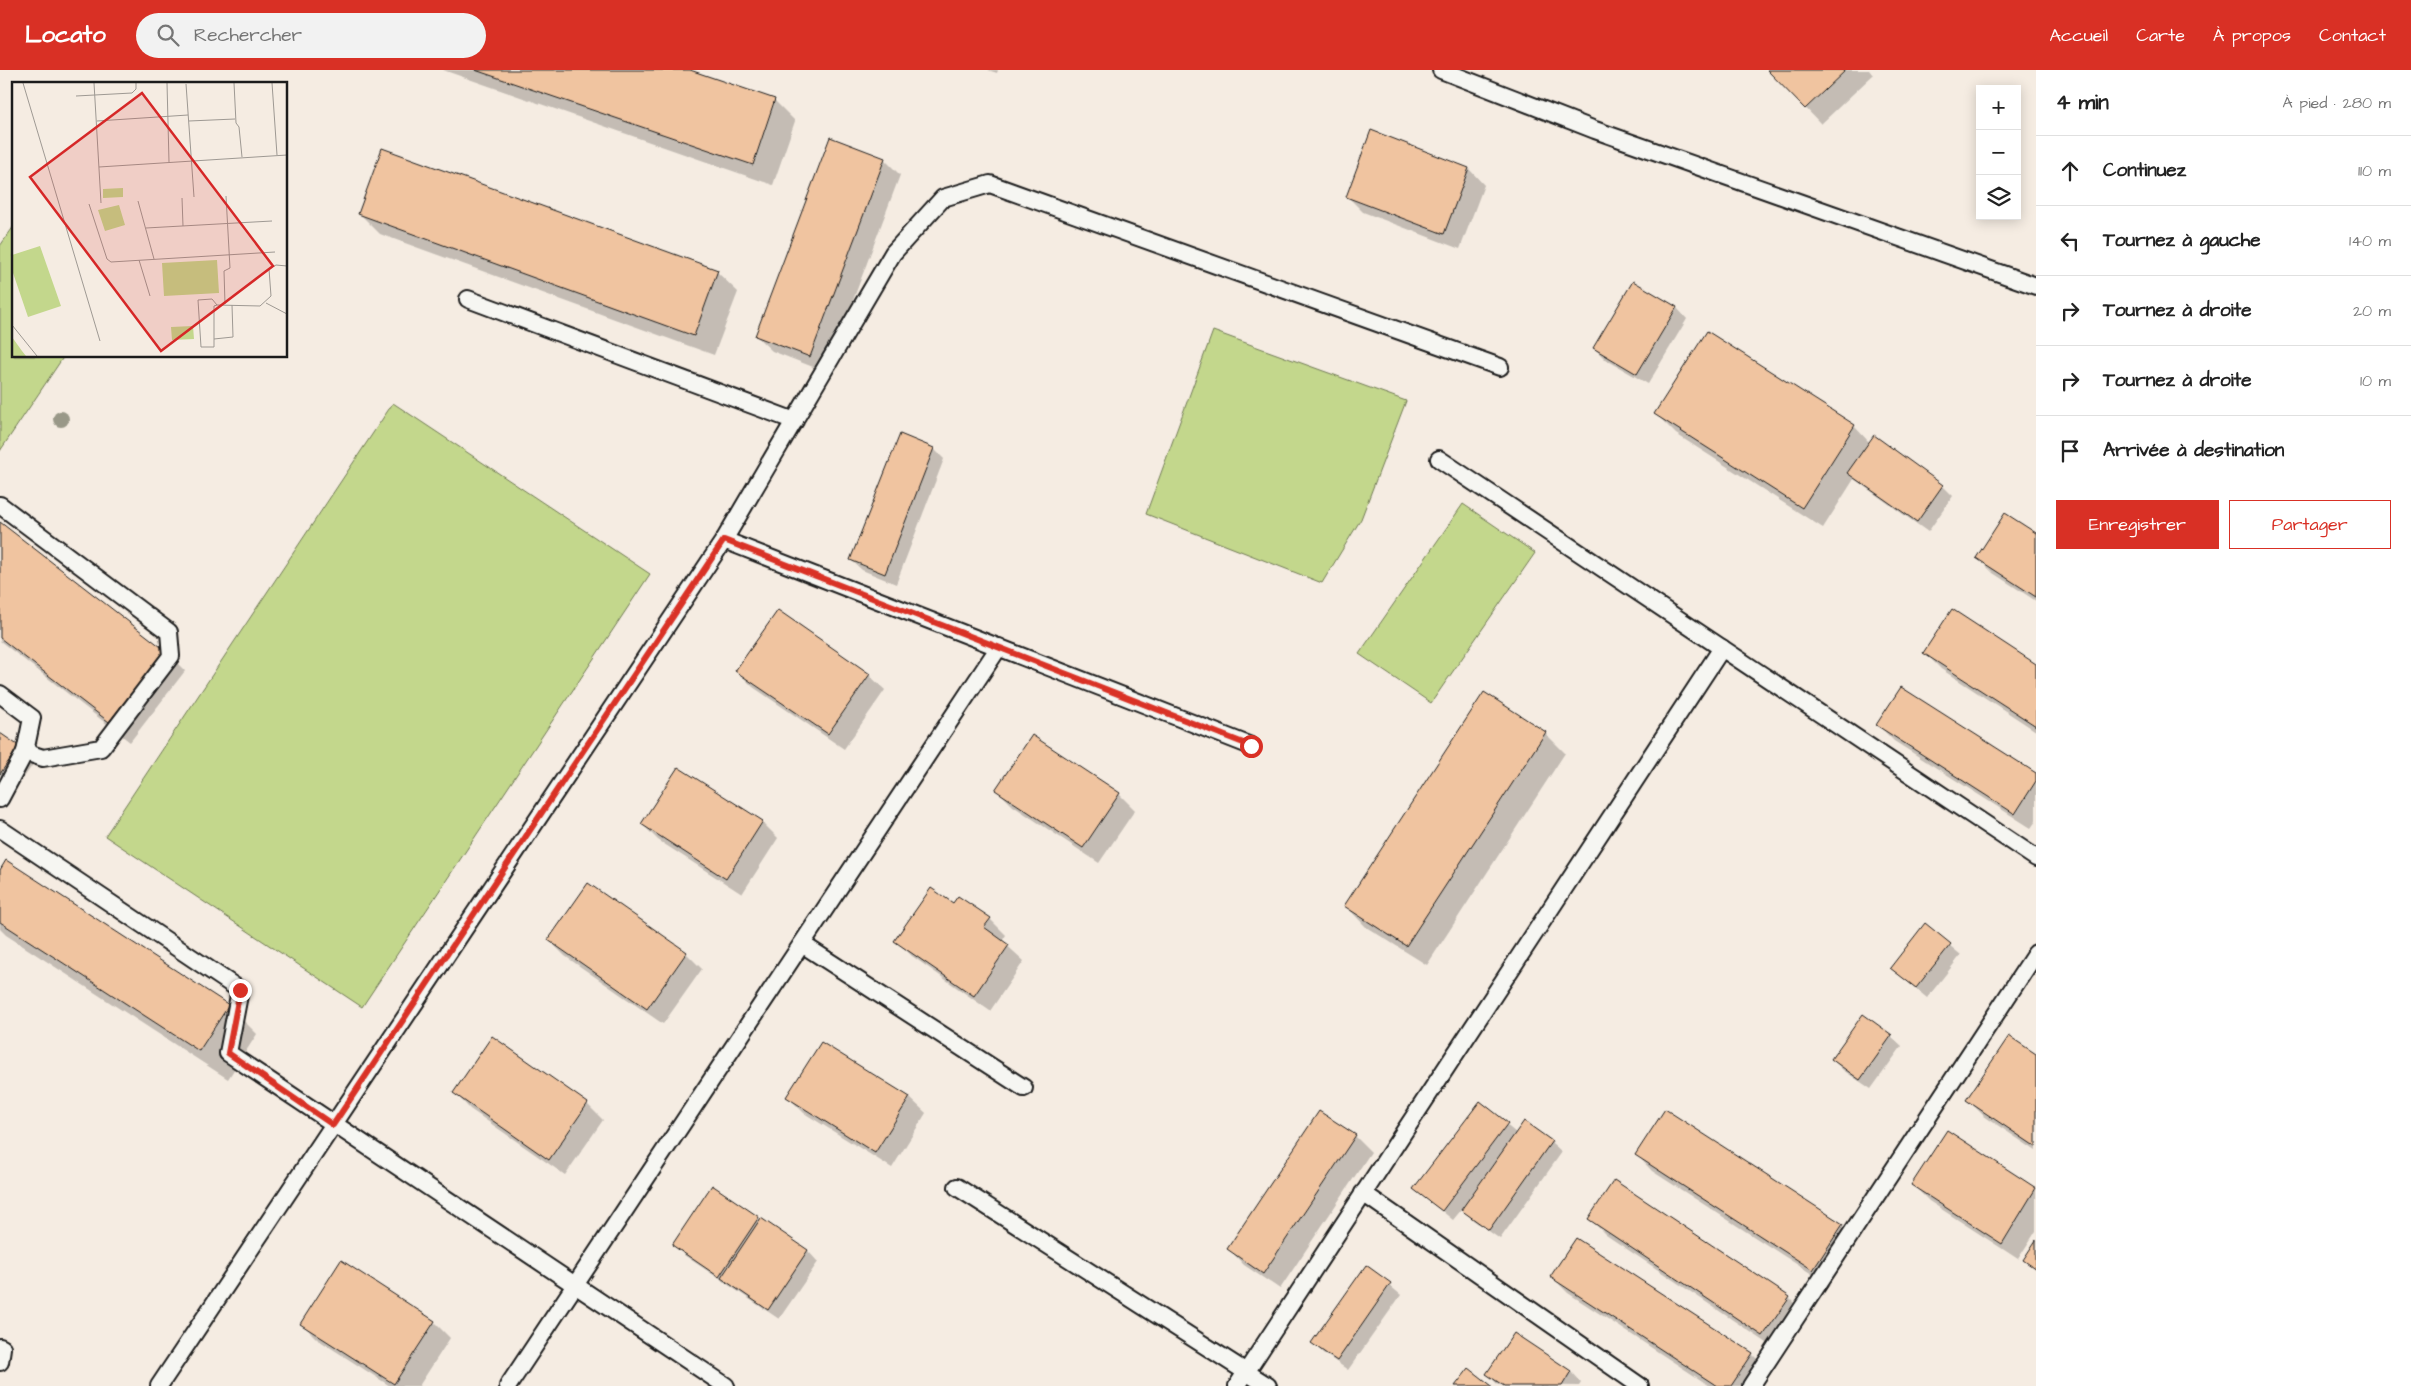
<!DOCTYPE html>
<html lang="fr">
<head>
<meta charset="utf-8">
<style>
	body { margin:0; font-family:"Architects Daughter",sans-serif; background:#f2f2f2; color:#222 }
	.controls { position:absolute; right:15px; top:15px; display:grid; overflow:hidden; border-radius:0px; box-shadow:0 2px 12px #0003 }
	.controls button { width:45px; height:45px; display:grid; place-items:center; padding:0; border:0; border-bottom:1px solid #e0e0e0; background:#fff; color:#222; font:25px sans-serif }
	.stop { position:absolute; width:15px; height:15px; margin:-11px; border:4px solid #d93025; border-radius:50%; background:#fff }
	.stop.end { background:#d93025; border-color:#fff; box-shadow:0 1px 5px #0008 }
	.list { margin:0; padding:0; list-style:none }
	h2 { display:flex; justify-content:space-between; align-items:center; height:65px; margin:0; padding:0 20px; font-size:21px }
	h2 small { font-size:16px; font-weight:400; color:#767676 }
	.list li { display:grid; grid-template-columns:32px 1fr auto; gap:15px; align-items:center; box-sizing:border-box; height:70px; padding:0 20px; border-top:1px solid #e0e0e0 }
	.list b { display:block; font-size:19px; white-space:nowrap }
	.list em { font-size:16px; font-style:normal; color:#767676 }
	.actions { display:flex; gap:10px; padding:15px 20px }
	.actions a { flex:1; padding:11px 0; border:1px solid #d93025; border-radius:0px; text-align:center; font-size:18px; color:#d93025 }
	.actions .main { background:#d93025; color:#fff }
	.icon { flex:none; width:28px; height:28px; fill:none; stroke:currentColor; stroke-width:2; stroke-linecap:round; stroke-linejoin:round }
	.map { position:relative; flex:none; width:2036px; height:1316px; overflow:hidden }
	header { display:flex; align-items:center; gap:30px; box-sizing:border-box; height:70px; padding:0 25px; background:#d93025; color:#fff }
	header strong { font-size:24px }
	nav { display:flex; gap:28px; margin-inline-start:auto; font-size:18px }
	.search { width:350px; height:45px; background:#f2f2f2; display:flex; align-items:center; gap:12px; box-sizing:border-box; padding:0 18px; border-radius:28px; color:#767676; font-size:19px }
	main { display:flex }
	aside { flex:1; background:#fff }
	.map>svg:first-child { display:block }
	.green { fill:#c3d78c; stroke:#707a54 }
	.shadow { fill:#0003 }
	.building { fill:#f0c4a0; stroke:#1c1c1c }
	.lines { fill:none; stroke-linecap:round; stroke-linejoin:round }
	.service-casing { stroke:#1c1c1c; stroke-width:20 }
	.service { stroke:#f6f6f2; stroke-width:16 }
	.tree { fill:#999888 }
	.route { stroke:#d93025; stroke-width:6 }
	.inset-road { fill:none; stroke:#9e9993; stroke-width:1 }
	.view { fill:#d62828; fill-opacity:0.15; stroke:#d62828; stroke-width:2.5 }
	.inset-edge { fill:none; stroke:#1c1c1c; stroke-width:2.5 }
</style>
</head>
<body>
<header>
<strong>Locato</strong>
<div class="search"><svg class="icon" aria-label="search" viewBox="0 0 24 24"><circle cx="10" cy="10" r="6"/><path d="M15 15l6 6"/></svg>Rechercher</div>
<nav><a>Accueil</a><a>Carte</a><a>À propos</a><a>Contact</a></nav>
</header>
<main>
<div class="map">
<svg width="2036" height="1316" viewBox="0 0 2036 1316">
	<rect width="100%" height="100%" fill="#f5ece2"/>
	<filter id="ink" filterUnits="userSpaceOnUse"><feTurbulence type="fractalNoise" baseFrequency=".02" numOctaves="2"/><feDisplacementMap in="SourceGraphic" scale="10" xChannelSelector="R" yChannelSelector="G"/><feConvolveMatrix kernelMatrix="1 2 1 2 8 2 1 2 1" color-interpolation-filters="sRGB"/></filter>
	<g filter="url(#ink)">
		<g class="green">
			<polygon points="14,156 14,286 64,286 0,381 0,176"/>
			<polygon points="1213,261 1406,331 1361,449 1322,513 1146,444"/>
			<polygon points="393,333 650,504 362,937 105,766"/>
			<polygon points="1463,434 1535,483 1431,633 1359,584"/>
		</g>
		<g class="shadow">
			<polygon points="443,0 686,0 774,30 795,51 773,115"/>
			<polygon points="988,0 998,0 997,3"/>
			<polygon points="1769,0 1869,0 1873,5 1821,54"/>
			<polygon points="884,89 900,105 826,302 772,281 756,266"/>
			<polygon points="1469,99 1484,115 1460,179 1363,142 1347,126"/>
			<polygon points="360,144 717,202 738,222 714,285 380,164"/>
			<polygon points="1634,213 1677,238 1687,249 1648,314 1605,289 1594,278"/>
			<polygon points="1656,344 1854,356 1870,373 1874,367 1943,416 1953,426 1928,462 1854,409 1823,458 1676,364"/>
			<polygon points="901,366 934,379 944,389 896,514 862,500 851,490"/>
			<polygon points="0,453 165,581 185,601 130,672 0,571"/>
			<polygon points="2036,465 2036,531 1993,503 1978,488"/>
			<polygon points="1925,583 2036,595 2036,661 1941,599"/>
			<polygon points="737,601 869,605 885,620 844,679 753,617"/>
			<polygon points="1878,655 2036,704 2036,751 2031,758 1894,671"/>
			<polygon points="1545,663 1565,683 1427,895 1366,857 1346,836"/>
			<polygon points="0,665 18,677 34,693 7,732 0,728"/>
			<polygon points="997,720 1119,724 1135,740 1099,793 1013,736"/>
			<polygon points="762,752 778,768 742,824 658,770 642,754"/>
			<polygon points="7,791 229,936 257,964 228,1009 6,865 0,859 0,802"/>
			<polygon points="953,835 990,849 1006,865 1002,871 1024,891 990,941 912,886 896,871"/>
			<polygon points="1925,855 1961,885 1927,928 1891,898"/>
			<polygon points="549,870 686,883 702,899 663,954 565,886"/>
			<polygon points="1891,966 1902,976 1871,1019 1843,1000 1832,989"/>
			<polygon points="493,968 587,1034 603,1050 565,1105 470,1039 455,1023"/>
			<polygon points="822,974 910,1028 926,1043 892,1098 804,1043 788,1027"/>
			<polygon points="2036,985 2036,1081 1984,1046 1968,1030"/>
			<polygon points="1480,1033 1516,1063 1551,1072 1562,1082 1500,1169 1473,1150 1462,1139 1453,1150 1415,1119"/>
			<polygon points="1947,1062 2036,1120 2036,1161 2018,1189 1929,1131 1913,1115"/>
			<polygon points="1355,1066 1371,1082 1280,1219 1244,1195 1229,1179"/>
			<polygon points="1637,1085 1842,1155 1858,1171 1829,1215 1652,1101"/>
			<polygon points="713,1117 808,1181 818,1192 779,1249 684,1185 673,1175"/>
			<polygon points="1590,1149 1789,1228 1805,1244 1779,1281 1606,1165"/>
			<polygon points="342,1192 434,1252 450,1268 419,1316 390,1316 317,1269 302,1254"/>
			<polygon points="1366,1196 1401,1225 1348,1300 1323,1283 1312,1272"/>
			<polygon points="1552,1207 1752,1284 1768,1300 1757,1316 1710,1316 1568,1223"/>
			<polygon points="1514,1265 1571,1302 1581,1313 1579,1316 1498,1315 1488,1304"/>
		</g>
		<g class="building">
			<polygon points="475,0 690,0 775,29 753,95"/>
			<polygon points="1767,0 1846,0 1805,39"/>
			<polygon points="1371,60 1469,98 1444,164 1346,127"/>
			<polygon points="830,67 885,88 810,287 755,266"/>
			<polygon points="382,78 718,200 694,266 358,144"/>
			<polygon points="1633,211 1677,237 1637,304 1593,278"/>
			<polygon points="1707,261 1855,355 1802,438 1654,344"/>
			<polygon points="900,364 934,378 885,504 850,490"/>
			<polygon points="1874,365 1943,415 1917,452 1847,403"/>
			<polygon points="2005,443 2036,463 2036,527 1976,488"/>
			<polygon points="0,452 165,580 109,652 0,568"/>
			<polygon points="1952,539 2036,594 2036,656 1923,583"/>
			<polygon points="778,540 870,604 828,664 735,601"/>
			<polygon points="1901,617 2036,703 2036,711 2015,744 1876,655"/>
			<polygon points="1484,622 1546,662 1406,876 1344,836"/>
			<polygon points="0,663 19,676 0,704"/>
			<polygon points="1032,665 1120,723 1083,778 995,720"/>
			<polygon points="678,697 763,751 726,809 641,754"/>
			<polygon points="6,790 229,935 199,981 0,852 0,800"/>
			<polygon points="588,813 687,882 647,939 548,870"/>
			<polygon points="931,818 953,833 958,826 991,848 984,857 1009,875 974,926 894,871"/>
			<polygon points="1925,853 1951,874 1916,918 1890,898"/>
			<polygon points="1863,944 1892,965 1860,1010 1831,989"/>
			<polygon points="492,966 588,1033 549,1090 453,1023"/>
			<polygon points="2009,966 2036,984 2036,1077 1966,1030"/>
			<polygon points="821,972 910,1027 875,1083 786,1027"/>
			<polygon points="1480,1031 1508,1053 1442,1141 1413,1119"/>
			<polygon points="1665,1039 1843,1154 1813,1200 1635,1085"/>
			<polygon points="1319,1041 1356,1065 1263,1204 1227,1179"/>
			<polygon points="1524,1051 1552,1071 1489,1160 1461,1140"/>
			<polygon points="1947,1060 2036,1118 2002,1174 1911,1115"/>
			<polygon points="1614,1110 1790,1227 1763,1266 1588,1149"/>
			<polygon points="712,1115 759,1147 719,1207 672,1175"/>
			<polygon points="761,1148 808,1180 768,1240 721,1208"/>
			<polygon points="1576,1168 1753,1283 1731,1316 1717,1316 1550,1207"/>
			<polygon points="2036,1170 2036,1199 2023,1190"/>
			<polygon points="341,1190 435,1251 394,1314 300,1254"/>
			<polygon points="1366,1195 1391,1213 1337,1291 1311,1273"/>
			<polygon points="1514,1263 1571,1301 1562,1316 1504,1316 1486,1304"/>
			<polygon points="1469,1298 1492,1316 1455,1316"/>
		</g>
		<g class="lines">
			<g class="service-casing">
				<g id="service">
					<polyline points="1441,0 1595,60 2036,216"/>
					<polyline points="468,229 795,351"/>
					<polyline points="1439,389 2036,788"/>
					<polyline points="0,435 169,562 171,586 101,678 43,688 25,682 0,729"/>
					<polyline points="724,470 1251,676"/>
					<polyline points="0,624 32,648 25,682"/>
					<polyline points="0,759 240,920 228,983 726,1316"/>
					<polyline points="802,874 1024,1018"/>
					<polyline points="957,1117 1268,1316"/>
					<polyline points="1363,1123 1640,1316"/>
					<polyline points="0,1277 2,1278 0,1292"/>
					<polyline points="159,1316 724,470 893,183 943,128 990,114 1500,297"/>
					<polyline points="508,1316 999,577"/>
					<polyline points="1237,1316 1722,578"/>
					<polyline points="1751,1316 2036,883"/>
				</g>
			</g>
			<use href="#service" class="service"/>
		</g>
		<circle class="tree" cx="61" cy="349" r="8"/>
	</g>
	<g class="lines" filter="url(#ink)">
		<polyline class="route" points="240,920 228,983 333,1055 724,470 1251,676"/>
	</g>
	<g transform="translate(12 12)">
		<rect width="275" height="275" fill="#f5ece2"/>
		<path d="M111 106V115L91 116V107ZM107 123 113 143 93 149 86 128ZM28 164 49 224 16 235 0 188V173ZM205 178 207 211 152 214 150 181ZM181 244 182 257 160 258 159 245ZM0 255 10 269 14 274H0Z" fill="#c3d78c"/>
		<path class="inset-road" d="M11 1 88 259M82 1 89 121M155 1 157 80M222 1 224 41 227 45 230 75M260 1 265 73M174 2 182 115M64 14 120 11 124 7V1M85 39 176 33M177 39 223 37M87 85 275 73M170 116 171 144M126 119 142 177M77 122 95 177 99 180 263 170M134 146 260 139M127 178 138 214M254 221 275 232M213 222 212 189 218 186 214 114M205 223 202 224V265H189L186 218 200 217 205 223 248 224 259 214 257 187 264 183 275 184M0 243 25 274M202 257 221 255 220 223"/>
		<path class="view" d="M130 11 261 184 149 269 18 95Z"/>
		<rect width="275" height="275" class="inset-edge"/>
	</g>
</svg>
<div class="controls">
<button>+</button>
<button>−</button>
<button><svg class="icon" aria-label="layers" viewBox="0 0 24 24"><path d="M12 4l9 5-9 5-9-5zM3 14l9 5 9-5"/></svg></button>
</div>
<div class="stop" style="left:1251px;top:676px"></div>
<div class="stop end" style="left:240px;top:920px"></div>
</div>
<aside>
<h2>4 min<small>À pied · 280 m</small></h2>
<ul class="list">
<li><svg class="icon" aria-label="ahead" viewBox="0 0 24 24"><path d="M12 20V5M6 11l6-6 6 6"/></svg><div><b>Continuez</b></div><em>110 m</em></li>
<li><svg class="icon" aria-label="left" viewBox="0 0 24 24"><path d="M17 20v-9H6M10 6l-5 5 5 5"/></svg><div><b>Tournez à gauche</b></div><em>140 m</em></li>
<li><svg class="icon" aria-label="right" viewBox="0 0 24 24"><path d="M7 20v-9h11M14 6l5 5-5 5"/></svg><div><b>Tournez à droite</b></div><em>20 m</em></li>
<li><svg class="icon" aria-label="right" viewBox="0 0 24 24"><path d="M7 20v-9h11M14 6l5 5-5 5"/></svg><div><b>Tournez à droite</b></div><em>10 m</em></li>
<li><svg class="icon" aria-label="arrive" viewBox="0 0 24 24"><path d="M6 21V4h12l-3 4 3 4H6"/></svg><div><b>Arrivée à destination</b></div></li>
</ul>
<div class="actions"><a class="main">Enregistrer</a><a>Partager</a></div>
</aside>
</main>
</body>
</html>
